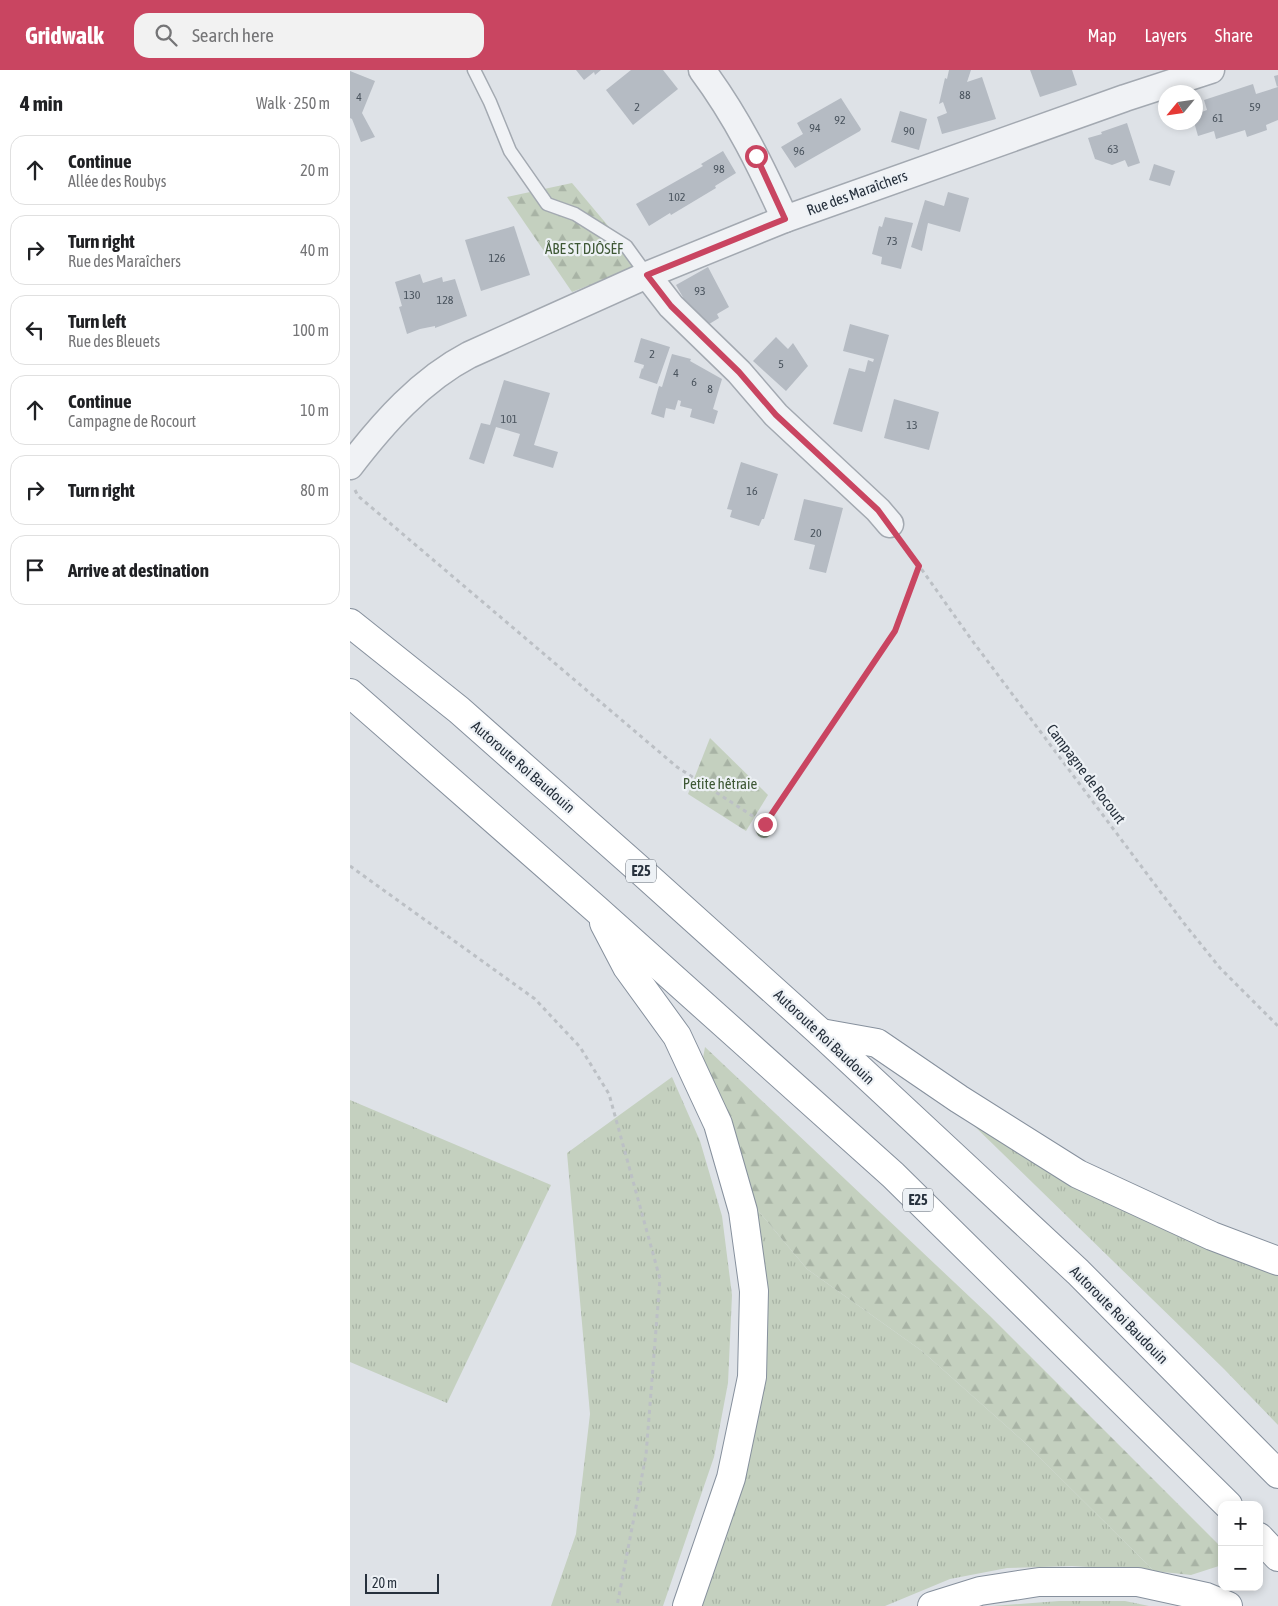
<!DOCTYPE html>
<html lang="en">
<head>
<meta charset="utf-8">
<style>
	body { margin:0; font-family:"Asap Condensed",sans-serif; background:#f2f2f2; color:#202124 }
	.controls { position:absolute; right:15px; bottom:15px; display:grid; overflow:hidden; border-radius:10px; box-shadow:0 2px 8px #0003 }
	.controls button { width:45px; height:45px; display:grid; place-items:center; padding:0; border:0; border-bottom:1px solid #e0e0e0; background:#fff; color:#202124; font:25px sans-serif }
	.compass { position:absolute; left:808px; top:15px; width:45px; height:45px; border-radius:50%; background:#fff; box-shadow:0 2px 8px #0003; rotate:241deg }
	.scale { position:absolute; left:15px; bottom:12px; width:74px; box-sizing:border-box; padding-left:5px; border:2px solid #27313d; border-top:0; font-size:14px; line-height:18px; white-space:nowrap; color:#27313d; -webkit-text-stroke:4px #edf1f5; paint-order:stroke }
	.stop { position:absolute; width:15px; height:15px; margin:-11px; border:4px solid #c94561; border-radius:50%; background:#fff }
	.stop.end { background:#c94561; border-color:#fff; box-shadow:0 1px 5px #0008 }
	.list { margin:0; padding:0; list-style:none }
	h2 { display:flex; justify-content:space-between; align-items:center; height:65px; margin:0; padding:0 20px; font-size:21px }
	h2 small { font-size:16px; font-weight:400; color:#757577 }
	.list li { display:grid; grid-template-columns:32px 1fr auto; gap:15px; align-items:center; box-sizing:border-box; height:70px; margin:0 10px 10px; padding:0 10px; border:1px solid #e0e0e0; border-radius:15px }
	.list b { display:block; font-size:19px; white-space:nowrap }
	.list p { margin:0; font-size:16px; white-space:nowrap; color:#757577 }
	.list em { font-size:16px; font-style:normal; color:#757577 }
	.icon { flex:none; width:28px; height:28px; fill:none; stroke:currentColor; stroke-width:2; stroke-linecap:round; stroke-linejoin:round }
	.map { position:relative; flex:none; width:928px; height:1536px; overflow:hidden }
	header { display:flex; align-items:center; gap:30px; box-sizing:border-box; height:70px; padding:0 25px; background:#c94561; color:#fff }
	header strong { font-size:24px }
	nav { display:flex; gap:28px; margin-inline-start:auto; font-size:18px }
	.search { width:350px; height:45px; background:#f2f2f2; display:flex; align-items:center; gap:12px; box-sizing:border-box; padding:0 18px; border-radius:15px; color:#757577; font-size:19px }
	main { display:flex }
	aside { flex:1; background:#fff }
	.map>svg:first-child { display:block }
	.grass { fill:url(#grass-tufts) }
	.forest { fill:url(#forest-firs) }
	.building { fill:#b5bbc3 }
	.lines { fill:none; stroke-linecap:round; stroke-linejoin:round }
	.lane-casing { stroke:#a3a9b1; stroke-width:15 }
	.street-casing { stroke:#a3a9b1; stroke-width:29 }
	.highway-casing { stroke:#86909d; stroke-width:30 }
	.path { stroke:#bcc0c5; stroke-width:3; stroke-dasharray:4 4; stroke-linecap:butt }
	.lane { stroke:#f0f2f5; stroke-width:12 }
	.street { stroke:#f0f2f5; stroke-width:26 }
	.highway { stroke:#fff; stroke-width:28 }
	.tree { fill:#869685 }
	.route { stroke:#c94561; stroke-width:6 }
	.labels { text-anchor:middle; stroke-width:4.5; stroke-linejoin:round; paint-order:stroke }
	.number-label { font-size:12px; fill:#4a545e }
	.shield { fill:#edf1f5; stroke:#626b74; stroke-width:1 }
	.shield-label { font-size:14px; font-weight:bold; fill:#27313d }
	.street-label { font-size:15px; fill:#27313d; stroke:#edf1f5 }
	.park-label { font-size:15px; fill:#3e5835; stroke:#edf1f5 }
</style>
</head>
<body>
<header>
<strong>Gridwalk</strong>
<div class="search"><svg class="icon" aria-label="search" viewBox="0 0 24 24"><circle cx="10" cy="10" r="6"/><path d="M15 15l6 6"/></svg>Search here</div>
<nav><a>Map</a><a>Layers</a><a>Share</a></nav>
</header>
<main>
<aside>
<h2>4 min<small>Walk · 250 m</small></h2>
<ul class="list">
<li><svg class="icon" aria-label="ahead" viewBox="0 0 24 24"><path d="M12 20V5M6 11l6-6 6 6"/></svg><div><b>Continue</b><p>Allée des Roubys</p></div><em>20 m</em></li>
<li><svg class="icon" aria-label="right" viewBox="0 0 24 24"><path d="M7 20v-9h11M14 6l5 5-5 5"/></svg><div><b>Turn right</b><p>Rue des Maraîchers</p></div><em>40 m</em></li>
<li><svg class="icon" aria-label="left" viewBox="0 0 24 24"><path d="M17 20v-9H6M10 6l-5 5 5 5"/></svg><div><b>Turn left</b><p>Rue des Bleuets</p></div><em>100 m</em></li>
<li><svg class="icon" aria-label="ahead" viewBox="0 0 24 24"><path d="M12 20V5M6 11l6-6 6 6"/></svg><div><b>Continue</b><p>Campagne de Rocourt</p></div><em>10 m</em></li>
<li><svg class="icon" aria-label="right" viewBox="0 0 24 24"><path d="M7 20v-9h11M14 6l5 5-5 5"/></svg><div><b>Turn right</b></div><em>80 m</em></li>
<li><svg class="icon" aria-label="arrive" viewBox="0 0 24 24"><path d="M6 21V4h12l-3 4 3 4H6"/></svg><div><b>Arrive at destination</b></div></li>
</ul>
</aside>
<div class="map">
<svg width="928" height="1536" viewBox="0 0 928 1536">
	<defs>
		<pattern id="grass-tufts" width="24" height="20" patternUnits="userSpaceOnUse" patternTransform="scale(1.25)"><rect width="24" height="20" fill="#c4d0bf"/><path d="M3 7l-1-3M5 7V3M7 7l1-3M15 17l-1-3M17 17v-4M19 17l1-3" fill="none" stroke="#a8b3a5"/></pattern>
		<pattern id="forest-firs" width="22" height="20" patternUnits="userSpaceOnUse" patternTransform="scale(1.25)"><rect width="22" height="20" fill="#c4d0bf"/><path d="M5 1l3.5 6h-7zM16 11l3.5 6h-7z" fill="#a8b3a5"/></pattern>
	</defs>
	<rect width="100%" height="100%" fill="#dee2e7"/>
	<g class="grass">
		<polygon points="322,1007 350,1071 372,1146 382,1225 378,1313 364,1387 313,1536 201,1536 226,1464 240,1344 217,1083"/>
		<polygon points="0,1030 201,1115 97,1333 0,1292"/>
		<polygon points="615,1047 766,1137 883,1185 928,1200 928,1355 874,1299"/>
		<polygon points="405,1137 457,1199 572,1281 673,1371 804,1501 722,1496 657,1498 600,1509 535,1536 348,1536 380,1444"/>
		<polygon points="709,1531 775,1531 799,1536 642,1536"/>
	</g>
	<g class="forest">
		<polygon points="222,113 291,195 222,222 157,127"/>
		<polygon points="360,668 418,725 396,761 338,724"/>
		<polygon points="355,977 640,1246 872,1478 872,1495 841,1505 804,1501 673,1371 572,1281 457,1199 405,1137 384,1066 353,988"/>
	</g>
	<g class="building">
		<polygon points="226,0 251,0 245,5 244,2 234,10"/>
		<polygon points="281,0 313,0 328,19 283,55 256,20"/>
		<polygon points="599,0 621,0 617,12 632,7 646,49 592,64 587,47 597,43 593,32 589,34 595,8 597,9"/>
		<polygon points="680,0 722,0 727,15 690,27"/>
		<polygon points="0,1 25,11 12,43 25,67 11,72 2,49 0,48"/>
		<polygon points="928,5 928,16 927,17 924,6"/>
		<polygon points="903,14 906,24 928,17 928,50 916,55 917,60 897,67 895,60 866,69 864,61 848,66 844,52 846,52 846,44 857,40 854,30"/>
		<polygon points="491,28 511,59 510,61 445,98 431,77 453,64 447,53"/>
		<polygon points="550,41 577,49 569,80 541,72"/>
		<polygon points="777,53 790,93 778,97 775,90 762,95 745,89 738,68 752,64 751,62"/>
		<polygon points="373,81 386,103 365,116 366,118 321,145 320,143 299,156 286,134 353,96 351,94"/>
		<polygon points="804,94 825,101 820,116 799,110"/>
		<polygon points="598,122 619,128 610,162 578,153 572,181 561,177 575,130 594,136"/>
		<polygon points="535,147 563,153 551,199 531,194 532,187 522,184 529,156 532,157"/>
		<polygon points="164,156 180,205 131,221 115,170"/>
		<polygon points="358,197 379,237 367,244 369,248 356,256 343,245 326,215"/>
		<polygon points="70,204 73,213 92,207 93,212 105,209 117,246 85,258 85,256 70,259 57,264 49,237 52,236 45,212"/>
		<polygon points="500,254 539,265 512,362 483,354 499,298 515,302 518,290 523,292 524,289 493,281"/>
		<polygon points="426,267 438,279 443,273 458,296 436,321 403,291"/>
		<polygon points="291,268 320,277 307,314 289,308 292,298 293,299 294,295 284,292"/>
		<polygon points="322,284 341,289 340,291 372,309 363,339 368,341 364,354 340,347 342,339 330,336 331,331 328,330 325,340 316,338 314,348 301,344 309,316 312,317"/>
		<polygon points="154,310 200,323 184,375 208,382 203,398 163,386 170,364 146,357 134,394 119,389 131,353 140,355"/>
		<polygon points="544,329 589,342 579,380 534,368"/>
		<polygon points="391,392 428,404 414,449 412,449 409,456 380,447 382,440 377,439"/>
		<polygon points="454,429 493,438 476,503 459,499 465,475 444,470"/>
	</g>
	<g class="lines">
		<g class="lane-casing">
			<polyline id="lane" points="124,0 140,32 160,81 197,134 225,144 276,176 297,205"/>
		</g>
		<g class="street-casing">
			<g id="street">
				<path d="M352 0C387 47 411 96 435 149"/>
				<polyline points="297,205 321,236 389,302 426,345 528,440 540,454"/>
				<path d="M0 396C33 353 71 310 119 285L297 205 435 149 775 28 861 0"/>
			</g>
		</g>
		<g class="highway-casing">
			<g id="highway">
				<polyline points="0,553 109,640 291,801 471,963 728,1202 928,1404"/>
				<polyline points="0,623 246,839 543,1105 878,1435"/>
				<polyline points="254,853 277,897 327,966 368,1054 393,1141 404,1221 402,1307 381,1408 337,1536"/>
				<polyline points="471,963 527,973 609,1029 728,1104 862,1166 928,1191"/>
				<polyline points="909,1467 928,1487"/>
				<polyline points="582,1536 630,1521 689,1512 788,1512 856,1527 878,1536"/>
			</g>
		</g>
		<g class="path">
			<polyline points="5,420 8,426 327,697 415,754 545,561 569,496"/>
			<polyline points="553,473 621,569 833,852 870,898 928,956"/>
			<polyline points="0,796 185,929 230,977 259,1024 310,1209 296,1385 267,1536"/>
		</g>
		<use href="#lane" class="lane"/>
		<use href="#street" class="street"/>
		<use href="#highway" class="highway"/>
	</g>
	<circle class="tree" cx="414" cy="760" r="8"/>
	<g class="lines">
		<polyline class="route" points="406,86 435,149 297,205 321,236 389,302 426,345 528,440 569,496 545,561 415,754"/>
	</g>
	<g class="labels">
		<g class="number-label">
			<text x="615" y="29">88</text>
			<text x="9" y="31">4</text>
			<text x="287" y="41">2</text>
			<text x="905" y="41">59</text>
			<text x="868" y="52">61</text>
			<text x="490" y="54">92</text>
			<text x="465" y="62">94</text>
			<text x="559" y="65">90</text>
			<text x="763" y="83">63</text>
			<text x="449" y="85">96</text>
			<text x="369" y="103">98</text>
			<text x="327" y="131">102</text>
			<text x="542" y="175">73</text>
			<text x="147" y="192">126</text>
			<text x="350" y="225">93</text>
			<text x="62" y="229">130</text>
			<text x="95" y="234">128</text>
			<text x="302" y="288">2</text>
			<text x="431" y="298">5</text>
			<text x="326" y="307">4</text>
			<text x="344" y="316">6</text>
			<text x="360" y="323">8</text>
			<text x="159" y="353">101</text>
			<text x="562" y="359">13</text>
			<text x="402" y="425">16</text>
			<text x="466" y="467">20</text>
		</g>
		<g class="shield">
			<rect x="276" y="789.5" width="30" height="23" rx="4"/>
			<rect x="553" y="1118.5" width="30" height="23" rx="4"/>
		</g>
		<g class="shield-label">
			<text x="291" y="806">E25</text>
			<text x="568" y="1135">E25</text>
		</g>
		<g class="street-label">
			<text transform="translate(507 123) rotate(-20)" y="5">Rue des Maraîchers</text>
			<text transform="translate(173 697) rotate(41)" y="5">Autoroute Roi Baudouin</text>
			<text transform="translate(736 704) rotate(53)" y="5">Campagne de Rocourt</text>
			<text transform="translate(474 967) rotate(43)" y="5">Autoroute Roi Baudouin</text>
			<text transform="translate(769 1245) rotate(45)" y="5">Autoroute Roi Baudouin</text>
		</g>
		<g class="park-label">
			<text x="234" y="184">ÅBE ST DJÔSÈF</text>
			<text x="370" y="719">Petite hêtraie</text>
		</g>
	</g>
</svg>
<div class="controls">
<button>+</button>
<button>−</button>
</div>
<svg class="compass" viewBox="-18 -18 36 36"><path d="M0-13l5 13h-10z" fill="#e53935"/><path d="M0 13l5-13h-10z" fill="#757577"/></svg>
<div class="scale">20 m</div>
<div class="stop" style="left:406px;top:86px"></div>
<div class="stop end" style="left:415px;top:754px"></div>
</div>
</main>
</body>
</html>
